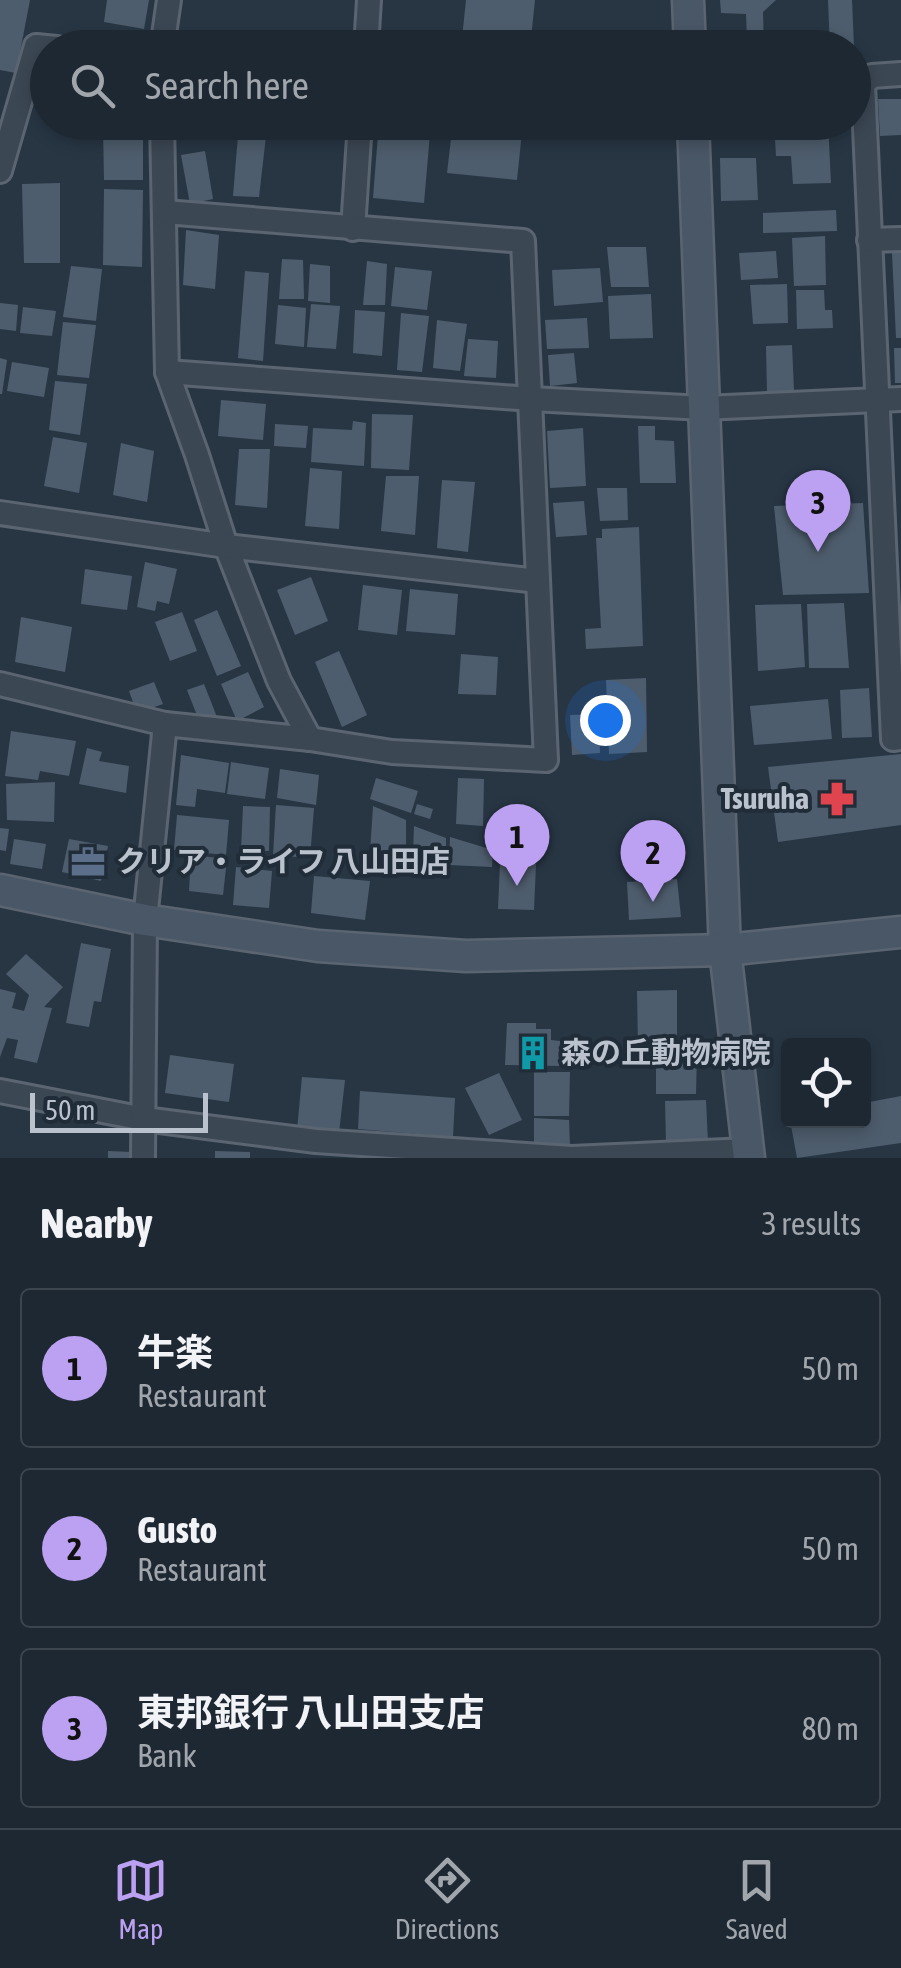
<!DOCTYPE html>
<html lang="en">
<head>
<meta charset="utf-8">
<style>
	body { margin:0; font-family:"Asap Condensed","Noto Sans JP",sans-serif; background:#26303b; color:#f1f3f6 }
	.controls { position:absolute; right:30px; bottom:30px; display:grid; overflow:hidden; border-radius:10px; box-shadow:0 5px 15px #0003 }
	.controls button { width:90px; height:90px; display:grid; place-items:center; padding:0; border:0; border-bottom:2px solid #3c444e; background:#1e2833; color:#f1f3f6; font:50px sans-serif }
	.scale { position:absolute; left:30px; bottom:25px; width:178px; box-sizing:border-box; padding-left:10px; border:5px solid #bac2cd; border-top:0; font-size:28px; line-height:35px; white-space:nowrap; color:#bac2cd; -webkit-text-stroke:8px #212c39; paint-order:stroke }
	.you { position:absolute; left:605px; top:720px; width:35px; height:35px; margin:-25px; border:8px solid #fff; border-radius:50%; background:#1a73e8; box-shadow:0 0 0 15px #1a73e833 }
	.badge { display:grid; place-items:center; width:65px; height:65px; border-radius:50%; background:#bca0f2; color:#111; font-size:32px; font-weight:700 }
	.pin { position:absolute; translate:-50% -82px; filter:drop-shadow(0 2px 5px #0008) }
	.pin::after { content:''; position:absolute; top:52px; width:35px; height:30px; background:inherit; clip-path:polygon(0 0,100% 0,50% 100%) }
	.list { margin:0; padding:0; list-style:none }
	h2 { display:flex; justify-content:space-between; align-items:center; height:130px; margin:0; padding:0 40px; font-size:42px }
	h2 small { font-size:32px; font-weight:400; color:#a1a6ac }
	.list li { display:grid; grid-template-columns:65px 1fr auto; gap:30px; align-items:center; box-sizing:border-box; height:160px; margin:0 20px 20px; padding:0 20px; border:2px solid #3c444e; border-radius:10px }
	.list b { display:block; font-size:38px; white-space:nowrap }
	.list p { margin:0; font-size:32px; white-space:nowrap; color:#a1a6ac }
	.list em { font-size:32px; font-style:normal; color:#a1a6ac }
	.icon { flex:none; width:55px; height:55px; fill:none; stroke:currentColor; stroke-width:2; stroke-linecap:round; stroke-linejoin:round }
	.map { position:relative; flex:none; width:901px; height:1158px; overflow:hidden }
	.search { position:absolute; background:#1e2833; box-shadow:0 5px 15px #0003; left:30px; right:30px; top:30px; height:110px; display:flex; align-items:center; gap:25px; box-sizing:border-box; padding:0 35px; border-radius:55px; color:#a1a6ac; font-size:38px }
	.sheet { height:670px; background:#1e2833 }
	nav { display:flex; justify-content:space-around; align-items:center; box-sizing:border-box; height:140px; border-top:2px solid #3c444e; background:#1e2833; font-size:28px; color:#a1a6ac }
	nav a { display:grid; justify-items:center; gap:5px }
	nav .on { color:#bca0f2 }
	.map>svg:first-child { display:block }
	.building { fill:#4e5d6d }
	.lines { fill:none; stroke-linecap:round; stroke-linejoin:round }
	.street-casing { stroke:#5b6571; stroke-width:28 }
	.secondary-casing { stroke:#5b6571; stroke-width:35 }
	.street { stroke:#3c4754; stroke-width:22 }
	.secondary { stroke:#4a5767; stroke-width:30 }
	.labels { text-anchor:middle; stroke-width:8; stroke-linejoin:round; paint-order:stroke }
	.poi-label { font-size:30px; font-weight:bold; fill:#bac2cd; stroke:#212c39; text-anchor:start }
</style>
</head>
<body>
<div class="map">
<svg width="901" height="1158" viewBox="0 0 901 1158">
	<rect width="100%" height="100%" fill="#283644"/>
	<g class="building">
		<polygon points="0,0 30,0 16,73 0,70"/>
		<polygon points="107,0 149,0 144,29 104,22"/>
		<polygon points="466,0 535,0 530,48 461,48"/>
		<polygon points="720,0 776,0 763,12 764,48 728,48 728,41 747,40 746,14 721,13"/>
		<polygon points="828,0 852,0 854,48 830,48"/>
		<polygon points="387,30 438,35 437,48 386,48"/>
		<polygon points="246,36 246,48 190,48 190,40"/>
		<polygon points="878,99 901,99 901,135 880,136"/>
		<polygon points="285,122 317,122 315,137 284,136"/>
		<polygon points="320,122 344,122 344,138 319,137"/>
		<polygon points="379,122 431,122 424,203 373,198"/>
		<polygon points="453,122 523,122 517,180 447,173"/>
		<polygon points="774,122 828,122 831,183 793,184 791,156 776,156"/>
		<polygon points="143,126 143,180 104,180 103,127"/>
		<polygon points="238,135 266,136 259,197 233,196"/>
		<polygon points="205,151 213,199 190,204 181,155"/>
		<polygon points="720,158 756,158 758,200 721,201"/>
		<polygon points="60,183 60,263 24,263 22,184"/>
		<polygon points="104,189 143,190 142,267 103,265"/>
		<polygon points="836,210 837,231 763,233 763,213"/>
		<polygon points="186,230 219,235 215,289 183,285"/>
		<polygon points="825,236 826,285 794,286 792,238"/>
		<polygon points="607,247 646,247 649,287 611,287"/>
		<polygon points="776,251 778,278 741,280 739,253"/>
		<polygon points="901,252 901,338 896,338 892,253"/>
		<polygon points="282,259 303,260 304,299 279,299"/>
		<polygon points="367,261 387,264 385,305 363,305"/>
		<polygon points="310,264 330,266 330,303 308,301"/>
		<polygon points="71,266 102,269 96,321 63,317"/>
		<polygon points="395,267 432,271 427,310 391,306"/>
		<polygon points="600,268 603,302 554,306 552,270"/>
		<polygon points="245,271 269,273 263,361 238,358"/>
		<polygon points="787,284 788,323 753,324 750,285"/>
		<polygon points="796,290 824,290 825,310 832,310 833,328 797,329"/>
		<polygon points="651,294 653,338 610,339 608,296"/>
		<polygon points="0,303 18,305 16,331 0,329"/>
		<polygon points="311,304 340,306 336,349 307,347"/>
		<polygon points="278,305 306,308 304,347 275,344"/>
		<polygon points="23,307 56,311 52,336 20,333"/>
		<polygon points="355,310 385,312 382,356 353,353"/>
		<polygon points="401,313 429,316 422,372 397,370"/>
		<polygon points="587,318 589,348 547,349 545,320"/>
		<polygon points="437,320 467,324 460,371 433,368"/>
		<polygon points="63,322 96,325 89,378 57,375"/>
		<polygon points="468,339 498,341 496,378 464,376"/>
		<polygon points="792,345 794,391 767,392 766,346"/>
		<polygon points="894,348 901,348 901,383 895,383"/>
		<polygon points="574,353 577,383 550,386 548,355"/>
		<polygon points="0,358 7,360 2,394 0,394"/>
		<polygon points="12,362 49,368 44,397 7,391"/>
		<polygon points="55,381 87,384 80,435 49,430"/>
		<polygon points="221,400 266,404 263,440 218,436"/>
		<polygon points="372,414 413,415 409,470 371,468"/>
		<polygon points="353,421 366,423 364,466 311,462 313,428 352,430"/>
		<polygon points="275,424 308,426 306,448 274,446"/>
		<polygon points="638,426 655,426 655,440 674,441 676,483 640,483"/>
		<polygon points="583,428 586,486 550,488 547,431"/>
		<polygon points="53,437 87,443 79,493 44,486"/>
		<polygon points="121,443 154,451 147,502 113,495"/>
		<polygon points="239,449 270,449 267,508 235,505"/>
		<polygon points="310,468 342,471 339,529 305,526"/>
		<polygon points="386,476 419,476 415,535 381,531"/>
		<polygon points="442,480 475,482 468,552 437,548"/>
		<polygon points="597,488 627,488 628,520 600,521"/>
		<polygon points="584,501 587,535 556,537 553,503"/>
		<polygon points="863,503 869,593 783,595 774,506"/>
		<polygon points="639,527 643,646 586,649 585,629 601,628 596,538 602,538 602,529"/>
		<polygon points="145,562 177,569 169,604 157,601 155,611 137,607"/>
		<polygon points="85,569 132,576 127,610 81,604"/>
		<polygon points="311,577 328,621 295,635 277,590"/>
		<polygon points="363,585 402,590 397,635 358,630"/>
		<polygon points="410,589 458,594 455,635 406,631"/>
		<polygon points="844,603 849,668 809,668 807,604"/>
		<polygon points="801,604 805,667 758,671 755,605"/>
		<polygon points="217,610 241,666 217,676 194,620"/>
		<polygon points="182,612 197,651 170,661 155,622"/>
		<polygon points="21,617 72,627 65,672 15,662"/>
		<polygon points="339,651 367,715 342,727 315,662"/>
		<polygon points="461,654 498,657 496,695 458,694"/>
		<polygon points="248,672 264,707 237,721 221,684"/>
		<polygon points="646,678 647,752 609,754 606,680"/>
		<polygon points="154,682 163,704 137,713 129,691"/>
		<polygon points="204,684 217,717 200,723 187,690"/>
		<polygon points="869,688 872,737 842,738 840,690"/>
		<polygon points="828,699 832,739 754,745 750,706"/>
		<polygon points="599,714 600,753 572,755 570,715"/>
		<polygon points="11,731 76,741 69,776 40,771 38,780 5,776"/>
		<polygon points="87,748 102,752 99,761 129,766 126,793 79,784"/>
		<polygon points="901,754 901,825 778,842 768,767"/>
		<polygon points="181,755 229,763 225,793 197,789 195,807 176,805"/>
		<polygon points="231,762 269,768 265,799 227,794"/>
		<polygon points="280,769 319,775 316,805 277,798"/>
		<polygon points="376,778 418,791 411,813 370,799"/>
		<polygon points="458,778 484,779 483,826 456,824"/>
		<polygon points="55,782 54,822 7,820 6,784"/>
		<polygon points="417,804 433,809 430,819 414,814"/>
		<polygon points="276,805 314,808 310,858 273,855"/>
		<polygon points="243,806 270,807 269,851 241,850"/>
		<polygon points="373,806 406,820 406,856 370,853"/>
		<polygon points="177,815 229,820 226,855 174,850"/>
		<polygon points="414,826 446,838 446,854 413,853"/>
		<polygon points="0,828 9,829 6,851 0,850"/>
		<polygon points="450,837 493,850 492,867 449,865"/>
		<polygon points="14,839 46,844 42,869 10,864"/>
		<polygon points="69,839 108,846 101,881 62,872"/>
		<polygon points="191,855 227,859 223,895 189,891"/>
		<polygon points="500,863 536,864 534,910 498,909"/>
		<polygon points="236,867 272,871 269,908 233,905"/>
		<polygon points="314,876 370,881 365,920 311,913"/>
		<polygon points="677,879 681,917 629,920 627,882"/>
		<polygon points="81,943 111,949 101,1002 94,1001 89,1027 66,1023"/>
		<polygon points="26,954 63,987 44,1007 52,1008 37,1063 14,1058 18,1040 7,1038 0,1057 0,989 16,993 12,1008 24,1011 29,995 6,974"/>
		<polygon points="677,990 677,1044 638,1045 637,991"/>
		<polygon points="507,1023 536,1023 536,1029 551,1029 551,1040 560,1041 559,1066 505,1065"/>
		<polygon points="656,1050 697,1051 696,1094 656,1094"/>
		<polygon points="170,1055 234,1064 229,1102 165,1093"/>
		<polygon points="534,1072 570,1072 569,1116 534,1116"/>
		<polygon points="499,1073 522,1120 489,1135 465,1088"/>
		<polygon points="302,1077 345,1080 339,1133 297,1130"/>
		<polygon points="360,1091 455,1098 453,1137 358,1129"/>
		<polygon points="901,1096 901,1143 797,1158 790,1120 864,1120 864,1103"/>
		<polygon points="706,1100 708,1143 666,1143 665,1101"/>
		<polygon points="534,1118 569,1120 570,1146 534,1145"/>
		<polygon points="108,1151 132,1152 132,1158 108,1158"/>
		<polygon points="215,1151 250,1152 250,1158 215,1158"/>
	</g>
	<g class="lines">
		<g class="street-casing">
			<g id="street">
				<polyline points="162,48 169,0"/>
				<polyline points="366,48 369,0"/>
				<polyline points="901,74 872,76 863,84 893,739 901,738"/>
				<polyline points="162,122 167,372 197,455 226,546 279,681 310,739"/>
				<polyline points="0,171 36,46 57,48"/>
				<polyline points="353,229 360,122"/>
				<polyline points="869,240 901,239"/>
				<polyline points="167,372 531,399 704,408 901,399"/>
				<polyline points="0,513 226,546 538,581"/>
				<polyline points="0,684 165,724 310,739 392,752 546,760 523,241 165,212"/>
				<polyline points="0,1091 144,1119 316,1141 572,1158 748,1150"/>
				<polyline points="143,1158 145,920 165,724"/>
			</g>
		</g>
		<g class="secondary-casing">
			<g id="secondary">
				<polyline points="688,0 690,48"/>
				<polyline points="693,122 725,950 749,1158"/>
				<polyline points="0,890 145,920 318,946 466,956 725,950 901,932"/>
			</g>
		</g>
		<use href="#street" class="street"/>
		<use href="#secondary" class="secondary"/>
	</g>
	<defs>
		<g id="pharmacy-bare" transform="scale(2.7)"><path d="M-2-6h4v4h4v4h-4v4h-4v-4h-4v-4h4Z" fill="#e0444e" stroke="#212c39" stroke-width="2.5" paint-order="stroke"/></g>
		<g id="office-bare" transform="scale(2.7)"><path d="M-6-3h4V-5.5h4V-3h4V5H-6ZM-1-4.5V-3h2v-1.5ZM-6 0V1H6V0Z" fill="#5c6f8a" stroke="#212c39" stroke-width="2.5" paint-order="stroke"/></g>
		<g id="building-bare" transform="scale(2.7)"><path d="M-4-6H4V6H1V3H-1V6H-4ZM-2.5-4.3h1.7v1.8h-1.7ZM.8-4.3h1.7v1.8H.8ZM-2.5-1h1.7V.8h-1.7ZM.8-1h1.7V.8H.8Z" fill="#0f9aa8" stroke="#212c39" stroke-width="2.5" paint-order="stroke"/></g>
	</defs>
	<g fill-rule="evenodd">
		<use href="#pharmacy-bare" x="837" y="799"/>
		<use href="#office-bare" x="88" y="862"/>
		<use href="#building-bare" x="533" y="1053"/>
	</g>
	<g class="labels">
		<g class="poi-label">
			<text x="809" y="809" text-anchor="end">Tsuruha</text>
			<text x="116" y="872">クリア・ライフ 八山田店</text>
			<text x="561" y="1063">森の丘動物病院</text>
		</g>
	</g>
</svg>
<div class="controls">
<button><svg class="icon" aria-label="locate" viewBox="0 0 24 24"><circle cx="12" cy="12" r="6"/><path d="M12 2v4M12 18v4M2 12h4M18 12h4"/></svg></button>
</div>
<div class="scale">50 m</div>
<div class="you"></div>
<div class="pin badge" style="left:517px;top:886px">1</div>
<div class="pin badge" style="left:653px;top:902px">2</div>
<div class="pin badge" style="left:818px;top:552px">3</div>
<div class="search"><svg class="icon" aria-label="search" viewBox="0 0 24 24"><circle cx="10" cy="10" r="6"/><path d="M15 15l6 6"/></svg>Search here</div>
</div>
<section class="sheet">
<h2>Nearby<small>3 results</small></h2>
<ul class="list">
<li><span class="badge">1</span><div><b>牛楽</b><p>Restaurant</p></div><em>50 m</em></li>
<li><span class="badge">2</span><div><b>Gusto</b><p>Restaurant</p></div><em>50 m</em></li>
<li><span class="badge">3</span><div><b>東邦銀行 八山田支店</b><p>Bank</p></div><em>80 m</em></li>
</ul>
</section>
<nav>
<a class="on"><svg class="icon" aria-label="map" viewBox="0 0 24 24"><path d="M3 6l6-2 6 2 6-2v14l-6 2-6-2-6 2zM9 4v14M15 6v14"/></svg>Map</a>
<a><svg class="icon" aria-label="directions" viewBox="0 0 24 24"><path d="M12 3l9 9-9 9-9-9zM9 14v-3h6M13 9l2 2-2 2"/></svg>Directions</a>
<a><svg class="icon" aria-label="saved" viewBox="0 0 24 24"><path d="M7 4h10v16l-5-4-5 4z"/></svg>Saved</a>
</nav>
</body>
</html>
